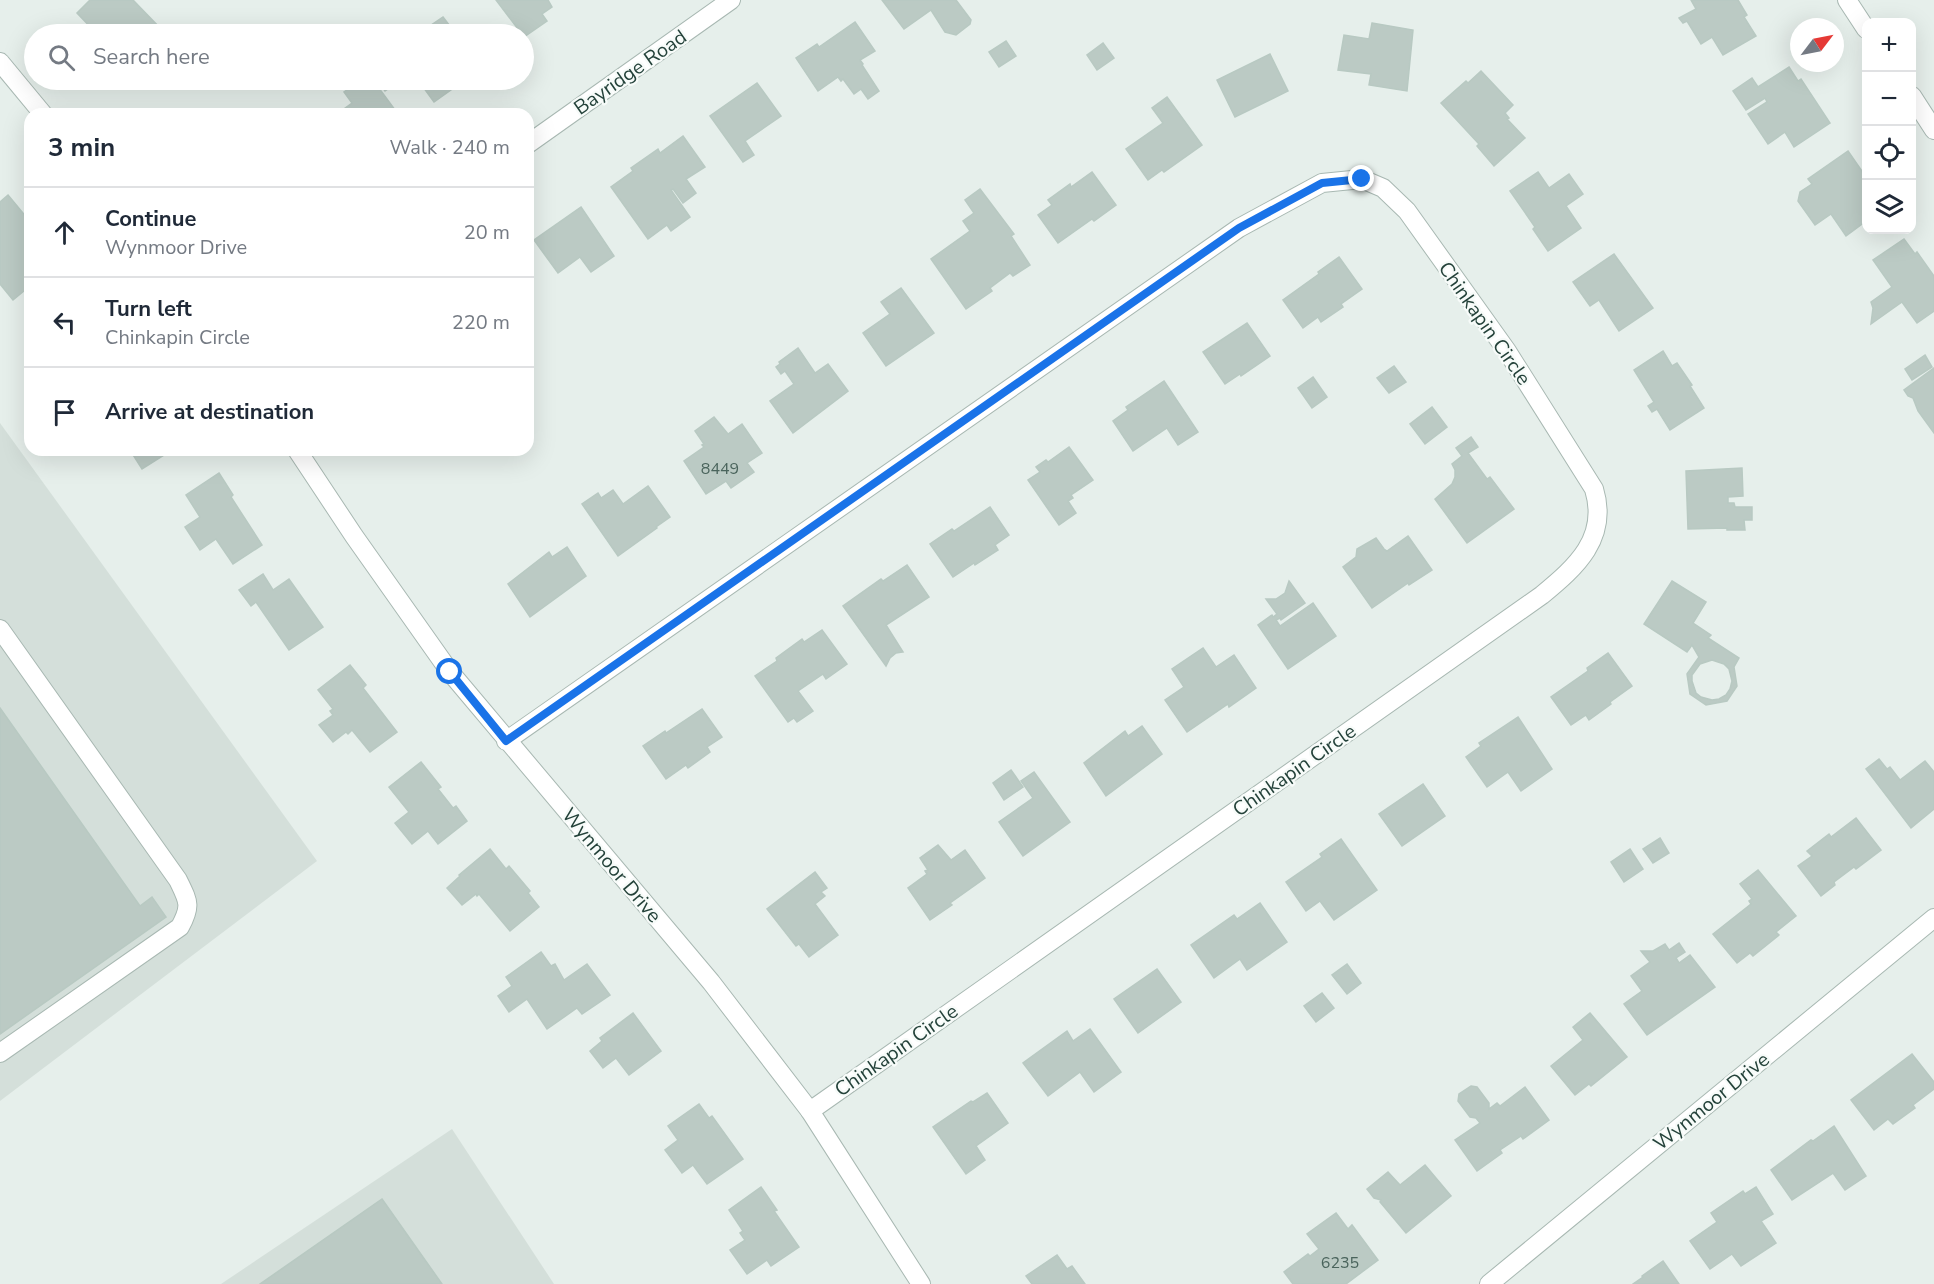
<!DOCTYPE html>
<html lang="en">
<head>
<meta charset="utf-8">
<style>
	body { margin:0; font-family:"Nunito Sans",sans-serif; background:#f6f6f7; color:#1f2937 }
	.controls { position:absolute; right:18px; top:18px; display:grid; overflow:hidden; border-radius:12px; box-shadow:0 6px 24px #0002 }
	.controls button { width:54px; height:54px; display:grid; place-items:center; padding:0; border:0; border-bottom:2px solid #e0e1e3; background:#fff; color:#1f2937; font:30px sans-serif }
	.compass { position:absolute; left:1790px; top:18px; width:54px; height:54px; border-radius:50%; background:#fff; box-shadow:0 6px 24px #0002; rotate:58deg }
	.stop { position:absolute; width:18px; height:18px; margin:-14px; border:4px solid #1a73e8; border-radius:50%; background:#fff }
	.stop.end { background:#1a73e8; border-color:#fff; box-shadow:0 2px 6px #0008 }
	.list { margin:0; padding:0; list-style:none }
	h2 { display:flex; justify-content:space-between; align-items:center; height:78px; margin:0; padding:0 24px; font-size:26px }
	h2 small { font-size:20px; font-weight:400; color:#747a83 }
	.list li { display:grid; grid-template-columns:39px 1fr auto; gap:18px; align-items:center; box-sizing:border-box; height:90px; padding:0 24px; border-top:2px solid #e0e1e3 }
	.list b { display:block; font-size:22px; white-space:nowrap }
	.list p { margin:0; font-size:20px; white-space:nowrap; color:#747a83 }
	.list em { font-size:20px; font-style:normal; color:#747a83 }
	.icon { flex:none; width:33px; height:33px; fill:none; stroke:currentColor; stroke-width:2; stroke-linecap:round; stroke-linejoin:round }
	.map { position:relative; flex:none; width:1934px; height:1284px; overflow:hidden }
	.search { position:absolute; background:#fff; box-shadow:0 6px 24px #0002; left:24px; top:24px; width:510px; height:66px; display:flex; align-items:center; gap:15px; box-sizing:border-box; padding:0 21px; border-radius:33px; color:#747a83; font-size:22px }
	.panel { position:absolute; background:#fff; box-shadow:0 6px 24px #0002; left:24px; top:108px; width:510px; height:348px; border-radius:18px }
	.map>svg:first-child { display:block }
	.built { fill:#d4dfda }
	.building { fill:#bbcac4; stroke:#b8c9c2; stroke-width:1.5; fill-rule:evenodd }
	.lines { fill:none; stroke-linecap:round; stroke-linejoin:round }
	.lane-casing { stroke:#a8b8b2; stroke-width:20 }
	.street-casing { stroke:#a8b8b2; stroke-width:20 }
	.lane { stroke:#fff; stroke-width:18 }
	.street { stroke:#fff; stroke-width:18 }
	.route { stroke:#1a73e8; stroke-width:8 }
	.labels { text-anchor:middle; stroke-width:4.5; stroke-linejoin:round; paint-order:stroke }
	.number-label { font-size:16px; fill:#4a645c }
	.street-label { font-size:20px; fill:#24423a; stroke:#f7fbf9 }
</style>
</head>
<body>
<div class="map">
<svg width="1934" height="1284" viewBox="0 0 1934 1284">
	<rect width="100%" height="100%" fill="#e6efeb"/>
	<g class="built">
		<polygon points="0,423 317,861 0,1101"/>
		<polygon points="452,1129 554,1284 221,1284"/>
	</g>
	<g class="building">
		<polygon points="90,0 133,0 161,29 155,34 97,34 77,13"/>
		<polygon points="496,0 548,0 552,7 542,14 547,21 524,37"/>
		<polygon points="882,0 956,0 971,20 970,24 956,35 945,32 931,10 904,29"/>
		<polygon points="1691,0 1738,0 1747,15 1744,17 1756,36 1723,55 1712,37 1701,44 1687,21 1683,23 1679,18 1696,9"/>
		<polygon points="443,17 456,34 418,34"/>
		<polygon points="855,22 875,51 860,60 863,64 862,65 879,91 868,99 861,89 854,94 843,79 841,81 838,77 818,91 796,58 817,44 819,47"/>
		<polygon points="1372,23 1413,30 1407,91 1369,85 1371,74 1338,70 1344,35 1369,39"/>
		<polygon points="1006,41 1016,56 999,67 989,52"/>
		<polygon points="1103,43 1114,58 1097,70 1087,55"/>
		<polygon points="1270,54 1288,91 1235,117 1217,80"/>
		<polygon points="1789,67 1798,81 1801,79 1830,123 1794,147 1785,132 1768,144 1748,114 1767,102 1765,98 1746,110 1733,91 1752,78 1758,87"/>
		<polygon points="1481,71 1513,105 1505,113 1509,118 1507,119 1525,138 1494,166 1477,146 1479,144 1441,103 1466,81 1468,83"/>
		<polygon points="362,80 373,80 398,114 337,114 352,103 344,92"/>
		<polygon points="377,80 396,80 398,82 385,91"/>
		<polygon points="418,80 462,80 456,83 458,85 434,102"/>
		<polygon points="757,83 781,116 745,141 754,155 743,162 710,116"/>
		<polygon points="1167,97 1202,145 1164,172 1162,170 1148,180 1126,149 1163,123 1152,108"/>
		<polygon points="683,136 705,167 686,179 696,193 683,203 673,189 671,190 690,217 671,231 667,225 648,239 611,187 633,171 631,168 658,149 660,153"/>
		<polygon points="1848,151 1866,177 1866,221 1846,236 1831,214 1815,225 1798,201 1800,192 1812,184 1808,179"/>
		<polygon points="1092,172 1116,205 1094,221 1092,219 1058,243 1038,215 1052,205 1048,200 1070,184 1071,187"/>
		<polygon points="1538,172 1549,188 1569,174 1583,194 1566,206 1581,228 1548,251 1533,229 1535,227 1510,191"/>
		<polygon points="980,189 1014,234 1011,236 1030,265 1013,276 1010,273 990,288 992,291 966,309 931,259 970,231 963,221 974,213 965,200"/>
		<polygon points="8,195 27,218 25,220 30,226 30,286 13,300 0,284 0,202"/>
		<polygon points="581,207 614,256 591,272 580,257 558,273 534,240"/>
		<polygon points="1904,239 1915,254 1917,252 1934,276 1934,311 1917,323 1902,302 1871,324 1873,308 1871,302 1892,287 1873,260"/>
		<polygon points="1614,254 1653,308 1619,331 1599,300 1590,306 1573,282"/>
		<polygon points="1339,257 1362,289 1341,304 1343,307 1321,322 1318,317 1303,328 1283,300 1319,274 1318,272"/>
		<polygon points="901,288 934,333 886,366 863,333 890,314 881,302"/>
		<polygon points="1247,323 1270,356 1241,376 1240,374 1225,384 1203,352"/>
		<polygon points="798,348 815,373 828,364 848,391 793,433 770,401 794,384 785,371 781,374 776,367 780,364 779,362"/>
		<polygon points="1663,351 1672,366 1677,363 1692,385 1690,386 1704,408 1670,430 1657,409 1652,412 1648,406 1654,402 1634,370"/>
		<polygon points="1925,355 1932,367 1912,380 1905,369"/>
		<polygon points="1394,366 1406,382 1389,393 1377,378"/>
		<polygon points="1934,368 1934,433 1918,411 1913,398 1908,396 1904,390"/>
		<polygon points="1313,377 1327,397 1312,408 1298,388"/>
		<polygon points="1164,381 1198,432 1178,445 1167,428 1133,451 1113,421 1128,410 1126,407"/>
		<polygon points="1432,407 1447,427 1425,444 1410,424"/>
		<polygon points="714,417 728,434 742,424 762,453 747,463 754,472 731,488 726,481 706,494 684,461 704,447 702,445 704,444 695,431"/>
		<polygon points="1471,437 1478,447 1468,453 1487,479 1490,477 1514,509 1467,543 1435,499 1452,484 1455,477 1455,470 1452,464 1462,456 1456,448"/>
		<polygon points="1069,447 1093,480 1071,495 1073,498 1068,501 1076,513 1059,525 1028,480 1040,472 1036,467 1046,460 1048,462"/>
		<polygon points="130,450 172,450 142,469"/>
		<polygon points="1742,468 1743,496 1728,497 1728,503 1734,503 1735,507 1752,507 1752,520 1744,520 1745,530 1727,530 1727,528 1688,529 1686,471"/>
		<polygon points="219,473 233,495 231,497 262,545 233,564 216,539 200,550 185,527 200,517 186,495"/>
		<polygon points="648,486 670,517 656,527 657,528 618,556 582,504 598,493 601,498 613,490 623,504"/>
		<polygon points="990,507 1009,535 995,545 998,550 975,565 974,563 953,577 930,544 952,529 954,531"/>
		<polygon points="1408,536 1432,570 1409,585 1408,583 1372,608 1343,567 1356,557 1357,549 1376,538 1384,549 1387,551"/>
		<polygon points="567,547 586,576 530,617 508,584 549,552 552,557"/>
		<polygon points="907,565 929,597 886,625 903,652 896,653 890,658 886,666 843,606 881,579 883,581"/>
		<polygon points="263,574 273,590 289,579 323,627 289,650 256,602 251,606 239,590"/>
		<polygon points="1289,581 1305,603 1281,620 1280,618 1276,620 1280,626 1313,603 1336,636 1288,669 1258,625 1272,615 1273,617 1277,614 1266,599 1276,599 1285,593"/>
		<path d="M1672 581 1706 602 1693 623 1711 635 1708 638 1739 658 1734 667 1737 686 1727 701 1706 705 1690 694 1687 674 1699 657 1692 645 1687 652 1644 624ZM1712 660 1724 664 1729 669 1732 681 1730 689 1726 695 1719 699 1712 700 1701 697 1696 693 1692 681V675L1700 664Z"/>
		<polygon points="822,630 847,664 826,679 823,674 798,691 813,711 797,722 794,718 788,722 755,676 777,661 776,658 802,639 804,642"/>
		<polygon points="1203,648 1216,667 1234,655 1256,688 1229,707 1228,704 1187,732 1165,700 1184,687 1172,669"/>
		<polygon points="1608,653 1632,686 1610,702 1611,704 1589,720 1586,715 1571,725 1551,697 1588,671 1587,668"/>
		<polygon points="350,665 366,685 363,688 397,732 370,752 352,730 348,734 346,732 333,742 319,725 333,715 330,711 333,709 318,690"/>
		<polygon points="0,708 140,906 152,897 166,917 0,1034"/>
		<polygon points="702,709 722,737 707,747 710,752 688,768 686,765 666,779 643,746 665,731 666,733"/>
		<polygon points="1518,717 1552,769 1521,791 1508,772 1487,787 1466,757 1481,746 1479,743"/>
		<polygon points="1142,726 1162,754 1106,796 1084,763 1125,731 1128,736"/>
		<polygon points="1879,759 1887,769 1890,767 1900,780 1925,761 1934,772 1934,809 1911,828 1866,769"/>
		<polygon points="421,762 441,787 438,789 453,808 456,806 467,821 438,844 428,831 412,844 395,823 409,812 389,787"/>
		<polygon points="1011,770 1023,787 1004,800 993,783"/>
		<polygon points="1034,772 1070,822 1023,856 999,822 1033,798 1021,781"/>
		<polygon points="1423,784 1445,816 1402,846 1379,814"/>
		<polygon points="1856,818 1881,850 1856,869 1854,867 1834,882 1835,885 1821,896 1798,866 1812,856 1807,851 1829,834 1831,837"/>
		<polygon points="1660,838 1669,853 1653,863 1643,849"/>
		<polygon points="1341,839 1377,890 1334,920 1320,901 1306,911 1286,882 1322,857 1320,854"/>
		<polygon points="938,845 951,860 965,850 985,878 950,903 952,905 930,920 908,888 927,874 925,871 928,870 920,858"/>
		<polygon points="490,849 506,869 509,866 530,891 528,893 539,907 510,931 479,894 477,896 476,894 462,905 447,888 460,876 459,875"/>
		<polygon points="1630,849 1643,869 1624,882 1611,862"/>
		<polygon points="1758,870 1796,916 1776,932 1779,935 1753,956 1750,953 1737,963 1713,934 1751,904 1749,901 1752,899 1740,884"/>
		<polygon points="815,872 827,888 821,892 825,896 815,904 838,935 809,957 799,944 796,946 767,909"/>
		<polygon points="1260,903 1287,942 1247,970 1240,959 1214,978 1191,945 1234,915 1237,919"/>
		<polygon points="1679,943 1685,952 1676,958 1679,963 1690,955 1715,987 1647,1035 1624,1004 1642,991 1631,976 1650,962 1641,951 1653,951 1665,944 1669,950"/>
		<polygon points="541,952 551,966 555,964 564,980 587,964 610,995 582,1014 577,1008 547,1029 527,999 509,1012 498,996 512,986 506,977"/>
		<polygon points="1347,964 1361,983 1347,994 1332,975"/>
		<polygon points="1157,969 1181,1002 1138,1033 1114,999"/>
		<polygon points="1322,993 1334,1008 1316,1022 1304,1006"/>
		<polygon points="633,1013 661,1051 629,1075 616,1058 603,1068 590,1051 602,1041 600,1038"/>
		<polygon points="1590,1013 1627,1057 1591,1086 1589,1084 1575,1095 1551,1066 1583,1040 1573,1027"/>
		<polygon points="1090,1029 1121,1072 1094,1092 1080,1072 1048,1096 1023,1063 1067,1031 1073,1041"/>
		<polygon points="1912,1054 1934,1082 1934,1089 1913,1105 1915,1108 1893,1124 1888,1119 1874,1130 1851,1100"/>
		<polygon points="1471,1086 1477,1087 1489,1103 1489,1109 1497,1103 1500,1106 1525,1087 1549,1120 1523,1139 1521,1136 1500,1150 1502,1153 1477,1171 1455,1140 1480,1123 1476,1118 1470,1117 1458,1101 1459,1094"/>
		<polygon points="987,1093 1008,1123 976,1146 985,1160 966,1174 933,1127 971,1101 973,1102"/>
		<polygon points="699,1104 709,1118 712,1116 743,1159 707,1184 693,1165 682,1173 665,1150 678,1140 668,1126"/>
		<polygon points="1834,1126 1866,1176 1845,1190 1833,1173 1792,1200 1771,1170 1811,1140 1813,1141"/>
		<polygon points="1425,1165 1451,1196 1406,1233 1380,1202 1381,1200 1374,1198 1367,1189 1388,1172 1400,1185"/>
		<polygon points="761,1187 777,1210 774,1211 799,1247 771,1266 767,1260 747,1274 730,1250 745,1240 740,1233 743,1231 729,1210"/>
		<polygon points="1756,1187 1773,1214 1761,1221 1776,1243 1741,1266 1732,1254 1710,1269 1690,1241 1717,1222 1711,1213 1743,1191 1745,1194"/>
		<polygon points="382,1199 442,1284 260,1284"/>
		<polygon points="1336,1213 1348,1229 1352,1225 1378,1260 1346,1284 1293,1284 1284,1272 1308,1254 1310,1256 1319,1249 1307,1234"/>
		<polygon points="1057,1255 1067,1269 1072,1266 1085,1284 1032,1284 1026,1276"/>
		<polygon points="1663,1261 1679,1284 1633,1284 1643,1277 1642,1276"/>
	</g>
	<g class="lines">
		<g class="lane-casing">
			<path id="lane" d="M0 629 178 880C188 901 192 905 180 927L0 1053"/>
		</g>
		<g class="street-casing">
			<g id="street">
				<polyline points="1847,0 1866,29"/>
				<polyline points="0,62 43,114"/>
				<polyline points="1912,96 1934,130"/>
				<polyline points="528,144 731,0"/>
				<polyline points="297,450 354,536 450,672 711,982 810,1111 921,1284"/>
				<path d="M506 741 1239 228 1322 183 1362 179 1383 188 1407 211 1507 351 1594 489C1609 538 1576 567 1542 595L810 1111"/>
				<polyline points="1489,1284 1934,918"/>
			</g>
		</g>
		<use href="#lane" class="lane"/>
		<use href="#street" class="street"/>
	</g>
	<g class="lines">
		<polyline class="route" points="450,672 506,741 1239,228 1322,183 1362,179"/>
	</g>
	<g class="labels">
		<g class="number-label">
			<text x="720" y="474">8449</text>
			<text x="1340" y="1268">6235</text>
		</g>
		<g class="street-label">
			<text transform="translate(630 72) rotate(-35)" y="7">Bayridge Road</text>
			<text transform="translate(1485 323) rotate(55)" y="7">Chinkapin Circle</text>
			<text transform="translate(1294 770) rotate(-35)" y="7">Chinkapin Circle</text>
			<text transform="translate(612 865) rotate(50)" y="7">Wynmoor Drive</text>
			<text transform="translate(896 1050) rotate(-35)" y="7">Chinkapin Circle</text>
			<text transform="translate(1711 1101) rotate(-39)" y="7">Wynmoor Drive</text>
		</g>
	</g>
</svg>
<div class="controls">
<button>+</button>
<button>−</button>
<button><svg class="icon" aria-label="locate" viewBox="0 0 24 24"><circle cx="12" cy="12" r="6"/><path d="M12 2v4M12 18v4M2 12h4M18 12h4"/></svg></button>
<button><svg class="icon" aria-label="layers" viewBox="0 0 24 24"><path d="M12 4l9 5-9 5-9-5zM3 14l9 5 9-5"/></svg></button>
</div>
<svg class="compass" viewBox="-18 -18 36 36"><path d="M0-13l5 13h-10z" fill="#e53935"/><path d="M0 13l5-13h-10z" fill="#747a83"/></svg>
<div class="stop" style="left:450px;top:672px"></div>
<div class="stop end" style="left:1362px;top:179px"></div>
<div class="search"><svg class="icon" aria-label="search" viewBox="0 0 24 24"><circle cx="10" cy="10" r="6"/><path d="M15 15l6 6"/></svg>Search here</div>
<section class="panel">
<h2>3 min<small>Walk · 240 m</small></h2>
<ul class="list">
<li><svg class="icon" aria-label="ahead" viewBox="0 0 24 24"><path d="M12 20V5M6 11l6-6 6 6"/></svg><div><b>Continue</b><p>Wynmoor Drive</p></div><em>20 m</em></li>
<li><svg class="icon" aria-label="left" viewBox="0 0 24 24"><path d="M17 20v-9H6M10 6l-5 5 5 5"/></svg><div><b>Turn left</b><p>Chinkapin Circle</p></div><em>220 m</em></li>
<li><svg class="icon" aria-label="arrive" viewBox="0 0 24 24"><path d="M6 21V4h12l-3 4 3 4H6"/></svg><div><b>Arrive at destination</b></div></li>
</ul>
</section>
</div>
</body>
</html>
